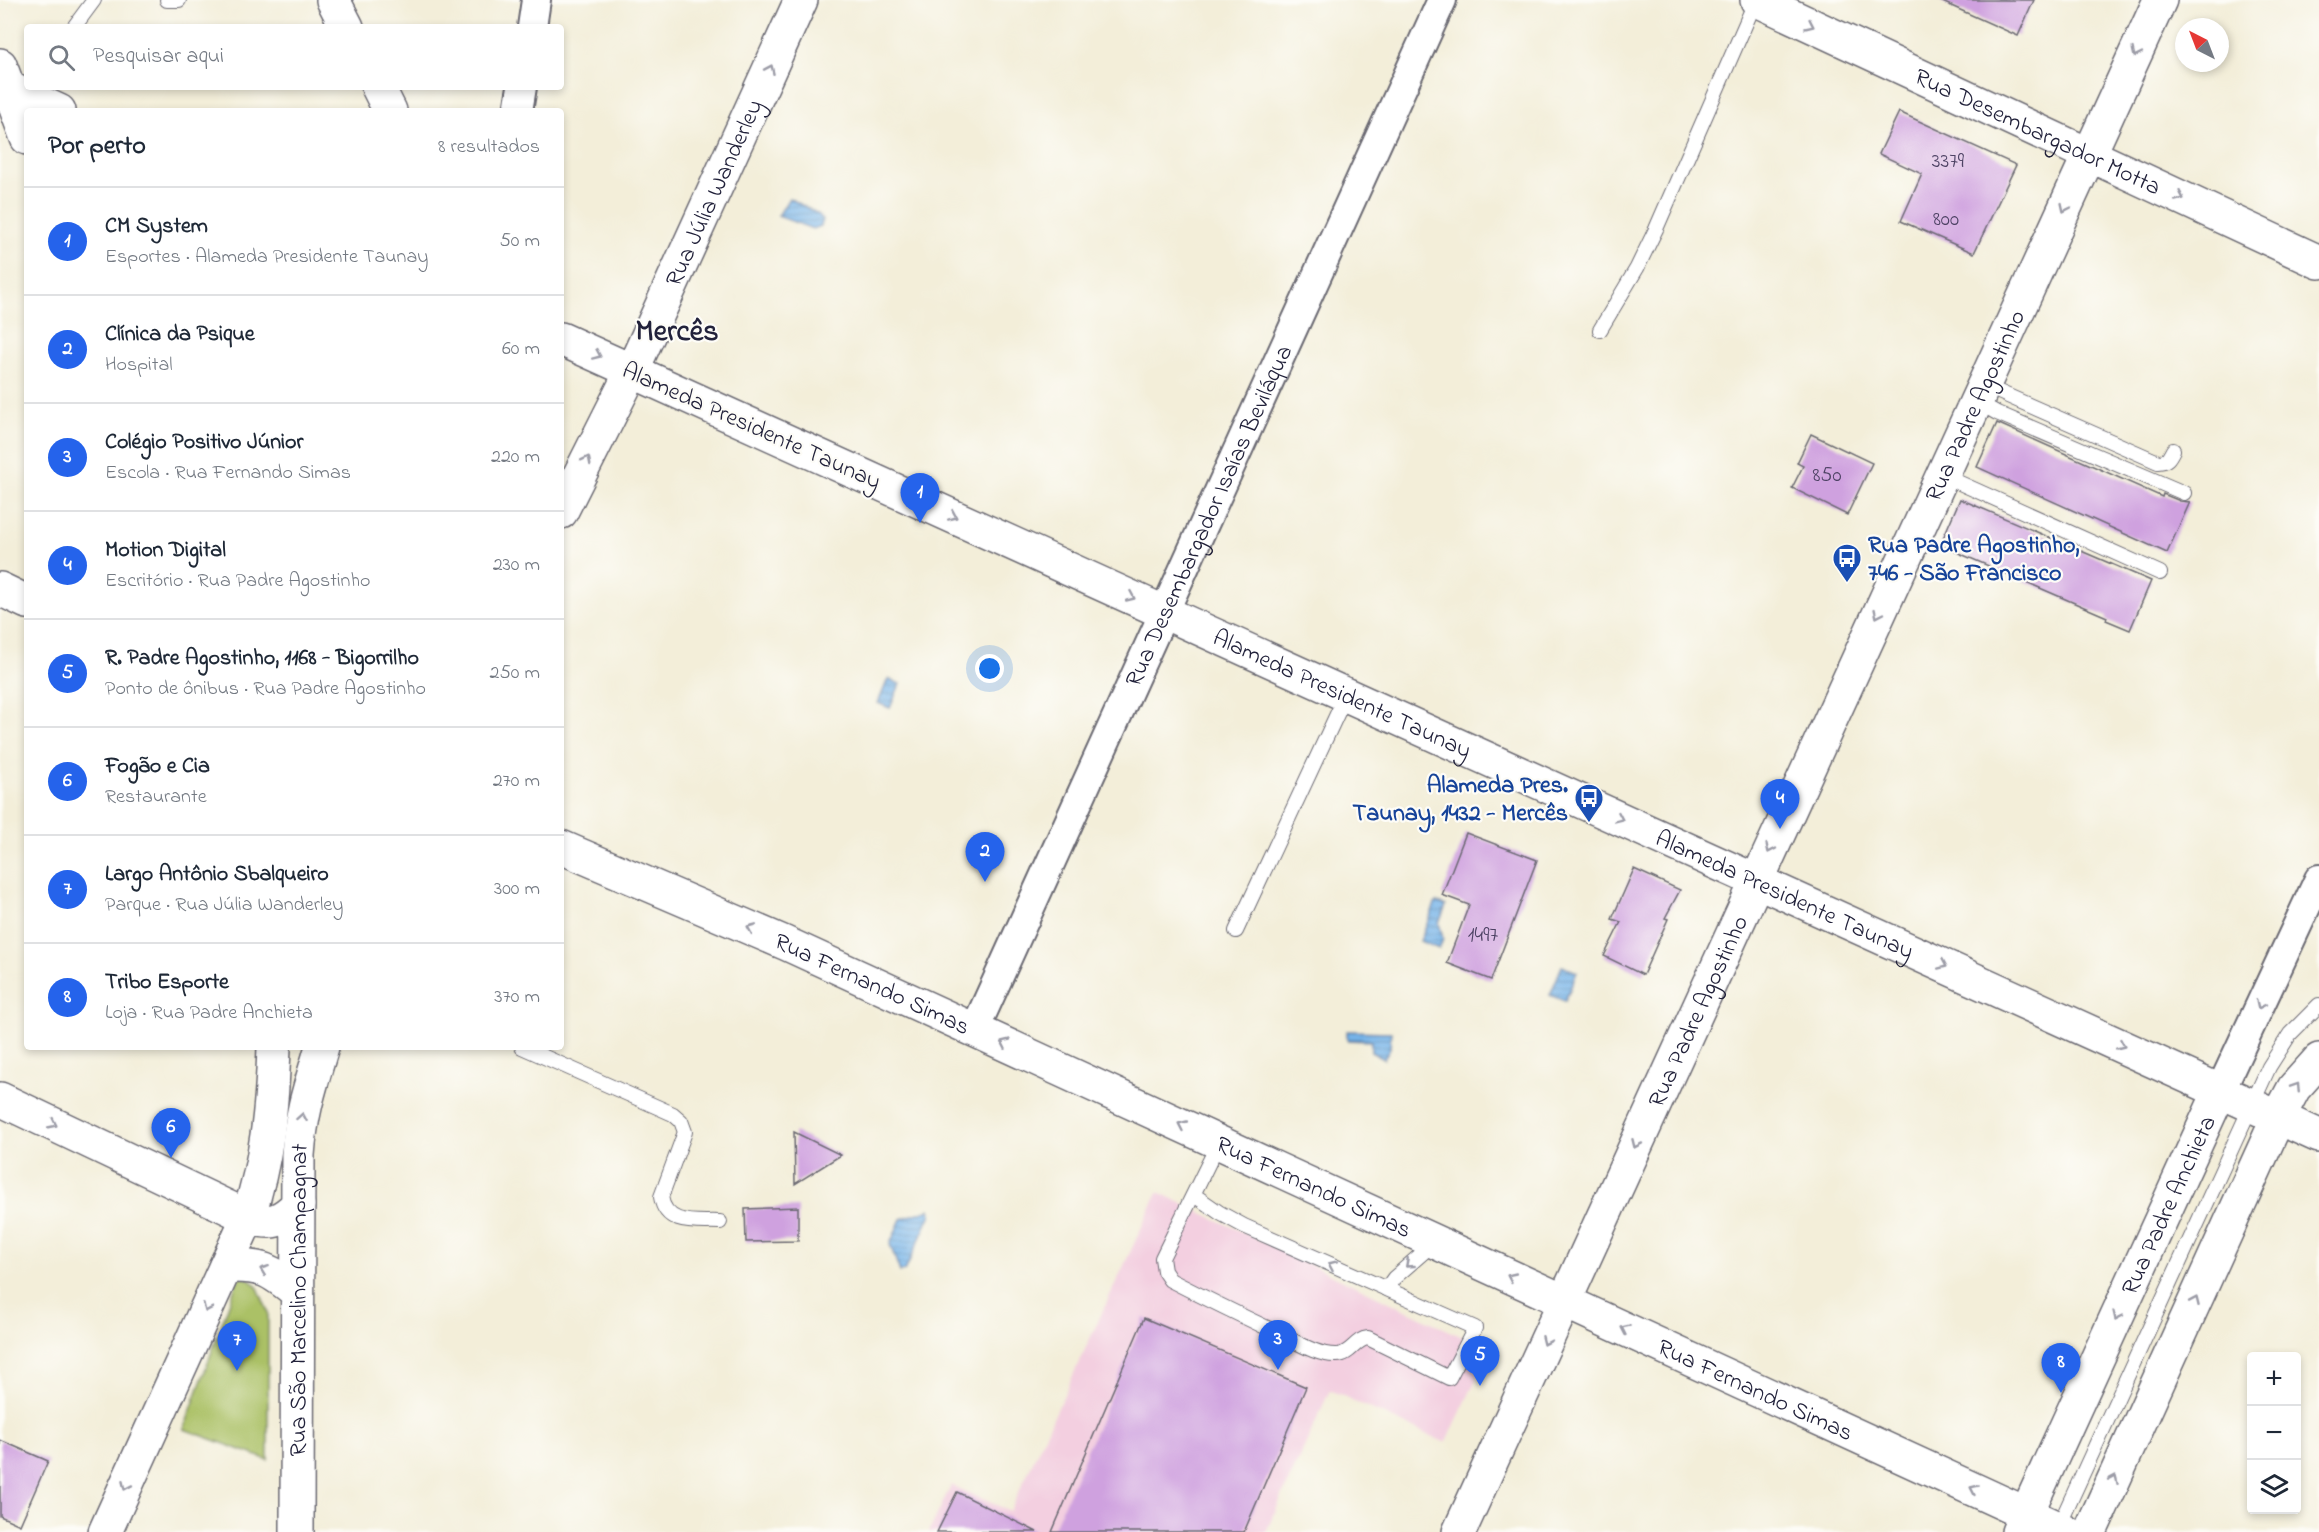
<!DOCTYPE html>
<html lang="pt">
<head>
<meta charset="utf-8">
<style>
	body { margin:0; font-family:"Indie Flower",sans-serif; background:#f6f6f7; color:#1f2937 }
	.controls { position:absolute; right:18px; bottom:18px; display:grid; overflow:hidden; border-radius:6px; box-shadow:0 3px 9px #0003 }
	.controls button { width:54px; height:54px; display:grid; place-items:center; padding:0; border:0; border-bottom:2px solid #e0e1e3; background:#fff; color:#1f2937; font:30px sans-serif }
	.compass { position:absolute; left:2175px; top:18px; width:54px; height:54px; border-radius:50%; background:#fff; box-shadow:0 3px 9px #0003; rotate:318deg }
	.you { position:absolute; left:990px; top:669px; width:21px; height:21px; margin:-15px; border:4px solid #fff; border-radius:50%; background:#1a73e8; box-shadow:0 0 0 9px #1a73e833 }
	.badge { display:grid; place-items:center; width:39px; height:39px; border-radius:50%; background:#2563eb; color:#fff; font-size:20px; font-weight:700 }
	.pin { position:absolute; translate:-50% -50px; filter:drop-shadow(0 2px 3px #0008) }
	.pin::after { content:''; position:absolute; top:32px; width:21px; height:18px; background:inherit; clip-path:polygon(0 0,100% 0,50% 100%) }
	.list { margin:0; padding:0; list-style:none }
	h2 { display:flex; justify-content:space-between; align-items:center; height:78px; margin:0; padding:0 24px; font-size:26px }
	h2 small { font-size:20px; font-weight:400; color:#747a83 }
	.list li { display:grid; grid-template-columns:39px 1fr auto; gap:18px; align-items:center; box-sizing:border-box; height:108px; padding:0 24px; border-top:2px solid #e0e1e3 }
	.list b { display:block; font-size:22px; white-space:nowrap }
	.list p { margin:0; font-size:20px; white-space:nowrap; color:#747a83 }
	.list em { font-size:20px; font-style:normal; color:#747a83 }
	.icon { flex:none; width:33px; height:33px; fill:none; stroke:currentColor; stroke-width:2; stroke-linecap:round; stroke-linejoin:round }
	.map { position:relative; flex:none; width:2319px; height:1532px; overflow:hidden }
	.search { position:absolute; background:#fff; box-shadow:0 3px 9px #0003; left:24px; top:24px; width:540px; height:66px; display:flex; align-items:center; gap:15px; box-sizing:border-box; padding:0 21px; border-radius:6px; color:#747a83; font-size:22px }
	.panel { position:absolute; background:#fff; box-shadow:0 3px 9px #0003; left:24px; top:108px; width:540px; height:942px; border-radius:6px }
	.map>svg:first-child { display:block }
	.built { fill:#f3cfe0 }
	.green { fill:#abc166; stroke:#667250; stroke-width:1.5 }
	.water { fill:url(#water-rules); stroke:#4c6b92; stroke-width:1.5 }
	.building { fill:#cfa1df }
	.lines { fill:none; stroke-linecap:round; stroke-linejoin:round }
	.lane-casing { stroke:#6b6972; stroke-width:16 }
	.street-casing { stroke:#6b6972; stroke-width:32 }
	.secondary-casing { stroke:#6b6972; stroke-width:36 }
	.primary-casing { stroke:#6b6972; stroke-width:36 }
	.lane { stroke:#fff; stroke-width:14 }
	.street { stroke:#fff; stroke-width:28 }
	.secondary { stroke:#fff; stroke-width:33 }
	.primary { stroke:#fff; stroke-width:33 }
	.oneway { stroke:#9c9ca7 }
	.labels { text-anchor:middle; stroke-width:4.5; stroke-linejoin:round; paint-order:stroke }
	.number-label { font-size:21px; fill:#4d4264 }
	.street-label { font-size:24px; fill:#22223b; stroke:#fdfcf7 }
	.transit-label { font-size:24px; font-weight:bold; fill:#164399; stroke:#fdfcf7; text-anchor:start }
	.district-label { font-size:30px; font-weight:bold; fill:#22223b; stroke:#fdfcf7 }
</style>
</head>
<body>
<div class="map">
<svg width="2319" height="1532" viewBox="0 0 2319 1532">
	<defs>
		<pattern id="water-rules" width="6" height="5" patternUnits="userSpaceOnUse" patternTransform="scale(1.5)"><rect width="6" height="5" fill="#76b4e9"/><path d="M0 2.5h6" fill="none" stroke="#6092be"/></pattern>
	</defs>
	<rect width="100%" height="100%" fill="#fdfcf7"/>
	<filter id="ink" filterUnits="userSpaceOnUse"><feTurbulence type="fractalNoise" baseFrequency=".0167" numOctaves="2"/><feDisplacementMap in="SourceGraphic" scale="12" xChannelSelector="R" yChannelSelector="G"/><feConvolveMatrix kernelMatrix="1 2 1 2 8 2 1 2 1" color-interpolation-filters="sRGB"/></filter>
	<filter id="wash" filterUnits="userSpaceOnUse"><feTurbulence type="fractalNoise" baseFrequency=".008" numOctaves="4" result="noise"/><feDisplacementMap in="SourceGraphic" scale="24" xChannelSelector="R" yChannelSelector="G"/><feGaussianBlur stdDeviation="1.35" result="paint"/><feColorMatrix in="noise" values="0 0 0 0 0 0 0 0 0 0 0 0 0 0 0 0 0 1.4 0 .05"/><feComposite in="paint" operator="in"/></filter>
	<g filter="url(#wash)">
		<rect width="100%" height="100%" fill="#f3eed9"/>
		<polygon class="built" points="1158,1192 1490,1350 1446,1443 1330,1390 1266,1532 929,1532 951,1485 1010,1511"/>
		<polygon class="green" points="239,1276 249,1279 258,1288 268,1312 268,1460 184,1429"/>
		<g class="water">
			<polygon points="789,198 818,214 823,220 821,226 813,229 778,216"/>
			<polygon points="888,679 900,684 890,708 878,703"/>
			<polygon points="1436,902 1446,906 1439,923 1443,939 1439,949 1420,941"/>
			<polygon points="1562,966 1577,972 1565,1001 1550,995"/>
			<polygon points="1347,1031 1391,1032 1390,1048 1384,1059 1371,1052 1371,1041 1347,1040"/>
			<polygon points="930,1209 931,1214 905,1271 900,1272 890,1244 901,1219"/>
		</g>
		<g id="blocks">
			<g class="building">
				<polygon points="1938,0 2034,0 2018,36"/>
				<polygon points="1899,112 2016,165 1974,253 1901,221 1922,174 1879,154"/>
				<polygon points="1997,423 2162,497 2163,494 2180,501 2190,502 2167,553 1977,467"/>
				<polygon points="1811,434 1872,463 1847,515 1792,488 1803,466 1797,463"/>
				<polygon points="1960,499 2151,581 2130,630 2106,620 2107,617 1940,545"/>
				<polygon points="1466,833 1537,860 1491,980 1447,963 1469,905 1442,895"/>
				<polygon points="1634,869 1680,890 1665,918 1668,919 1643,975 1604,956 1621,922 1612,919"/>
				<polygon points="794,1132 841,1155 795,1184"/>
				<polygon points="798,1207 798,1241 746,1242 745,1209"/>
				<polygon points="1144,1318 1306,1387 1244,1532 1052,1532"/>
				<polygon points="0,1440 48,1461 20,1525 0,1516"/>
				<polygon points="957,1492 1037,1532 937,1532"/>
			</g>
		</g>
	</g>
	<g filter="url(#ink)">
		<use href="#blocks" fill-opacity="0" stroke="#6b6972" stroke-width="1.5"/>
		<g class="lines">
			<g class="lane-casing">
				<g id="lane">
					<polyline points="167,0 179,0"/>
					<polyline points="74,27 94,0"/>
					<polyline points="1600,330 1637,268 1656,229 1756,0"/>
					<path d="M1983 385 2158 462C2167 462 2169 458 2173 450"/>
					<polyline points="1976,401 1997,413 2184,493"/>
					<polyline points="1942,475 2160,573"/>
					<polyline points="1236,931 1346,695"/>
					<path d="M522 1047 673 1114 681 1121 685 1132 661 1197C666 1227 696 1221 720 1222"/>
					<path d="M1194 1195 1220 1213 1244 1226 1475 1328 1449 1378 1368 1338C1355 1339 1351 1355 1337 1355 1319 1356 1298 1343 1282 1335 1244 1317 1207 1299 1170 1280L1164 1271 1162 1258 1219 1142"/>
					<polyline points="1386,1289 1394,1278 1434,1243"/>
					<polyline points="2057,1530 2269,1067 2290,1034 2319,1005"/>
				</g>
			</g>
			<g class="street-casing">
				<g id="street">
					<polyline points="532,27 536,0"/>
					<polyline points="518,111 522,87"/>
					<path id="s1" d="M975 1029 1442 0"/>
					<polyline points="2220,1091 2319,879"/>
				</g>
			</g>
			<g class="secondary-casing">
				<g id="secondary">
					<polyline points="333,0 347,27"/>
					<polyline points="0,65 27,138"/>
					<polyline points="378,87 390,111"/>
					<path id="s2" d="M561 512 632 371 2319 1136"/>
					<polyline points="0,589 27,602"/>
					<path id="s3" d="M561 847 785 943 2066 1532"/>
					<path d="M0 1099 248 1217C273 1225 279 1222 298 1205"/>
					<path d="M226 1266C262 1265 269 1269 297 1292"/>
					<path d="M105 1532 248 1217C267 1160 272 1107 274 1047"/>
					<path id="s4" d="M297 1532 298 1155C301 1113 310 1087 322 1047"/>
					<path id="s5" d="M2018 1532 2220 1091"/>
					<polyline points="2090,1532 2278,1118 2294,1088 2319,1060"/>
				</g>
			</g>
			<g class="primary-casing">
				<g id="primary">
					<path id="s6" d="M1757 0 2319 262"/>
					<polyline points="0,84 59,111"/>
					<path id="s7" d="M561 339 632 371 801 0"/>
					<path id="s8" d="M1459 1532 2160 0"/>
				</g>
			</g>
			<use href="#lane" class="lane"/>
			<use href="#street" class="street"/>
			<use href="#secondary" class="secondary"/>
			<use href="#primary" class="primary"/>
		</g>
		<defs><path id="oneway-chevron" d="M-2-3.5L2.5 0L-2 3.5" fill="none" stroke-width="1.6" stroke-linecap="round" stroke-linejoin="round" transform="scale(1.5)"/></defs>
		<g class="oneway">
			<use href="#oneway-chevron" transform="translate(1810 25) rotate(25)"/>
			<use href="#oneway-chevron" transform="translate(2136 53) rotate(115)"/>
			<use href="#oneway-chevron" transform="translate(770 69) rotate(-66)"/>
			<use href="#oneway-chevron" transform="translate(2180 197) rotate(25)"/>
			<use href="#oneway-chevron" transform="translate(2065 208) rotate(115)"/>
			<use href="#oneway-chevron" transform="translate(597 355) rotate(24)"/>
			<use href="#oneway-chevron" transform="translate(587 460) rotate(-63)"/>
			<use href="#oneway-chevron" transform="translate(953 516) rotate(24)"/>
			<use href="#oneway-chevron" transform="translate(1131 597) rotate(24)"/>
			<use href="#oneway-chevron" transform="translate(1878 614) rotate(115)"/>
			<use href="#oneway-chevron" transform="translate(1619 818) rotate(24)"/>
			<use href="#oneway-chevron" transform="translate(1770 849) rotate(115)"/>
			<use href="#oneway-chevron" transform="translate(751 928) rotate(-157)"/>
			<use href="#oneway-chevron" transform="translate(1943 965) rotate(24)"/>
			<use href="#oneway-chevron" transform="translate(2260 1005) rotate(115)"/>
			<use href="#oneway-chevron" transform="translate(1005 1043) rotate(-155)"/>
			<use href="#oneway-chevron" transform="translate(2121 1045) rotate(24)"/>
			<use href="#oneway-chevron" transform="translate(2296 1087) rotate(-57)"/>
			<use href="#oneway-chevron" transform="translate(302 1117) rotate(-80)"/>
			<use href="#oneway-chevron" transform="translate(53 1124) rotate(26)"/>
			<use href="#oneway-chevron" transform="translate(1182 1125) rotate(-155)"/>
			<use href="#oneway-chevron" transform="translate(1636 1144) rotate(114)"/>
			<use href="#oneway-chevron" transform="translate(1409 1264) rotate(139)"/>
			<use href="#oneway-chevron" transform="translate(1332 1265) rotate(-156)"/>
			<use href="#oneway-chevron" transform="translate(264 1270) rotate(-159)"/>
			<use href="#oneway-chevron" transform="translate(1511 1277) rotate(-155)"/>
			<use href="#oneway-chevron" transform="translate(2195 1301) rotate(-66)"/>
			<use href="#oneway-chevron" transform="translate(207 1308) rotate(114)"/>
			<use href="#oneway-chevron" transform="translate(2117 1316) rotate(115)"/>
			<use href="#oneway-chevron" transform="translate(1625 1329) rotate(-155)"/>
			<use href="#oneway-chevron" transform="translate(1546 1341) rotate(114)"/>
			<use href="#oneway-chevron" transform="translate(2114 1479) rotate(-66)"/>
			<use href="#oneway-chevron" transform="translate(126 1486) rotate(114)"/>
			<use href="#oneway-chevron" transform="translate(1974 1489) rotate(-155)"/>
		</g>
	</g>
	<defs>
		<g id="bus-pin" transform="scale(1.5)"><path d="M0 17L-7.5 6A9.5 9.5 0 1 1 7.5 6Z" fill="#1a4fb4" stroke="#fdfcf7"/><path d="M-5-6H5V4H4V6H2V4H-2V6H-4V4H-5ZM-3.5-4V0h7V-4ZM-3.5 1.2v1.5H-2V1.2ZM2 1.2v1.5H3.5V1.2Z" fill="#fff"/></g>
	</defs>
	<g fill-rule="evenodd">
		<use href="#bus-pin" x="1847" y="558"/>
		<use href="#bus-pin" x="1589" y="798"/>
	</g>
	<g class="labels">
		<g class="number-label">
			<text x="1948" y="167">3379</text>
			<text x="1946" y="225">800</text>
			<text x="1827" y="481">850</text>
			<text x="1483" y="941">1497</text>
		</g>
		<g class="street-label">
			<text dy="8" stroke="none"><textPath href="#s6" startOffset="310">Rua Desembargador Motta</textPath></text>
			<text dy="8" stroke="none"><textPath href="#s7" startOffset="274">Rua Júlia Wanderley</textPath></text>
			<text dy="8" stroke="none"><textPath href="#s8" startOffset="1239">Rua Padre Agostinho</textPath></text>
			<text transform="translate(752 425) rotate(24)" y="8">Alameda Presidente Taunay</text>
			<text dy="8" stroke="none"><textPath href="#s1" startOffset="564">Rua Desembargador Isaías Beviláqua</textPath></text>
			<text dy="8" stroke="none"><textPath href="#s2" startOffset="938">Alameda Presidente Taunay</textPath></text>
			<text dy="8" stroke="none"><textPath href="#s2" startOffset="1424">Alameda Presidente Taunay</textPath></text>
			<text dy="8" stroke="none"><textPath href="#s3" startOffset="340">Rua Fernando Simas</textPath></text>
			<text dy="8" stroke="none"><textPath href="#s8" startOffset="573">Rua Padre Agostinho</textPath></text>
			<text dy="8" stroke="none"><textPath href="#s3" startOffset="826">Rua Fernando Simas</textPath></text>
			<text dy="8" stroke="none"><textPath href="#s5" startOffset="360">Rua Padre Anchieta</textPath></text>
			<text dy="8" stroke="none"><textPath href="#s4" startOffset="232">Rua São Marcelino Champagnat</textPath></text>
			<text dy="8" stroke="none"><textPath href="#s3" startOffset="1312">Rua Fernando Simas</textPath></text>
		</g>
		<g class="transit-label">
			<text x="1868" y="552">Rua Padre Agostinho,<tspan x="1868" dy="28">746 - São Francisco</tspan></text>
			<text x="1568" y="792" text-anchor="end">Alameda Pres.<tspan x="1568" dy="28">Taunay, 1432 - Mercês</tspan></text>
		</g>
		<g class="district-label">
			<text x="677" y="340">Mercês</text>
		</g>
	</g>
</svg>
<div class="controls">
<button>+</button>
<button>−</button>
<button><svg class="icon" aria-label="layers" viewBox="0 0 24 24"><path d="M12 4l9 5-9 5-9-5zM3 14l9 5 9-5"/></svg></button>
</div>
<svg class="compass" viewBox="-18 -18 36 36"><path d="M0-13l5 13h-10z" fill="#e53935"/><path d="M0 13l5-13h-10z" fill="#747a83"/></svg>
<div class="you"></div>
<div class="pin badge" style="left:920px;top:523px">1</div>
<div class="pin badge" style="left:985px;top:882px">2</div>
<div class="pin badge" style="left:1278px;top:1370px">3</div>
<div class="pin badge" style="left:1780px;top:829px">4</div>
<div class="pin badge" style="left:1480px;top:1386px">5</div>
<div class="pin badge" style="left:171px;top:1158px">6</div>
<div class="pin badge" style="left:237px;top:1371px">7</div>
<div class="pin badge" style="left:2061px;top:1393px">8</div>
<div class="search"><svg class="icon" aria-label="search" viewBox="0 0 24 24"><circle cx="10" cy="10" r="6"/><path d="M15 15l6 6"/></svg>Pesquisar aqui</div>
<section class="panel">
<h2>Por perto<small>8 resultados</small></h2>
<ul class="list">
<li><span class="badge">1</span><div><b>CM System</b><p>Esportes · Alameda Presidente Taunay</p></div><em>50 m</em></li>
<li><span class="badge">2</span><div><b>Clínica da Psique</b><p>Hospital</p></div><em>60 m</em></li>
<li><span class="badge">3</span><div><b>Colégio Positivo Júnior</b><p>Escola · Rua Fernando Simas</p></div><em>220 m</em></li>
<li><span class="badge">4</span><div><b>Motion Digital</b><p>Escritório · Rua Padre Agostinho</p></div><em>230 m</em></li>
<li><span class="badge">5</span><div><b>R. Padre Agostinho, 1168 - Bigorrilho</b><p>Ponto de ônibus · Rua Padre Agostinho</p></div><em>250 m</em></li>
<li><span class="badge">6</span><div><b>Fogão e Cia</b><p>Restaurante</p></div><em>270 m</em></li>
<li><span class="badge">7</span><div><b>Largo Antônio Sbalqueiro</b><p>Parque · Rua Júlia Wanderley</p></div><em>300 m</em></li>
<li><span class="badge">8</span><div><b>Tribo Esporte</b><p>Loja · Rua Padre Anchieta</p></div><em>370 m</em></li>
</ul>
</section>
</div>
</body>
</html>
